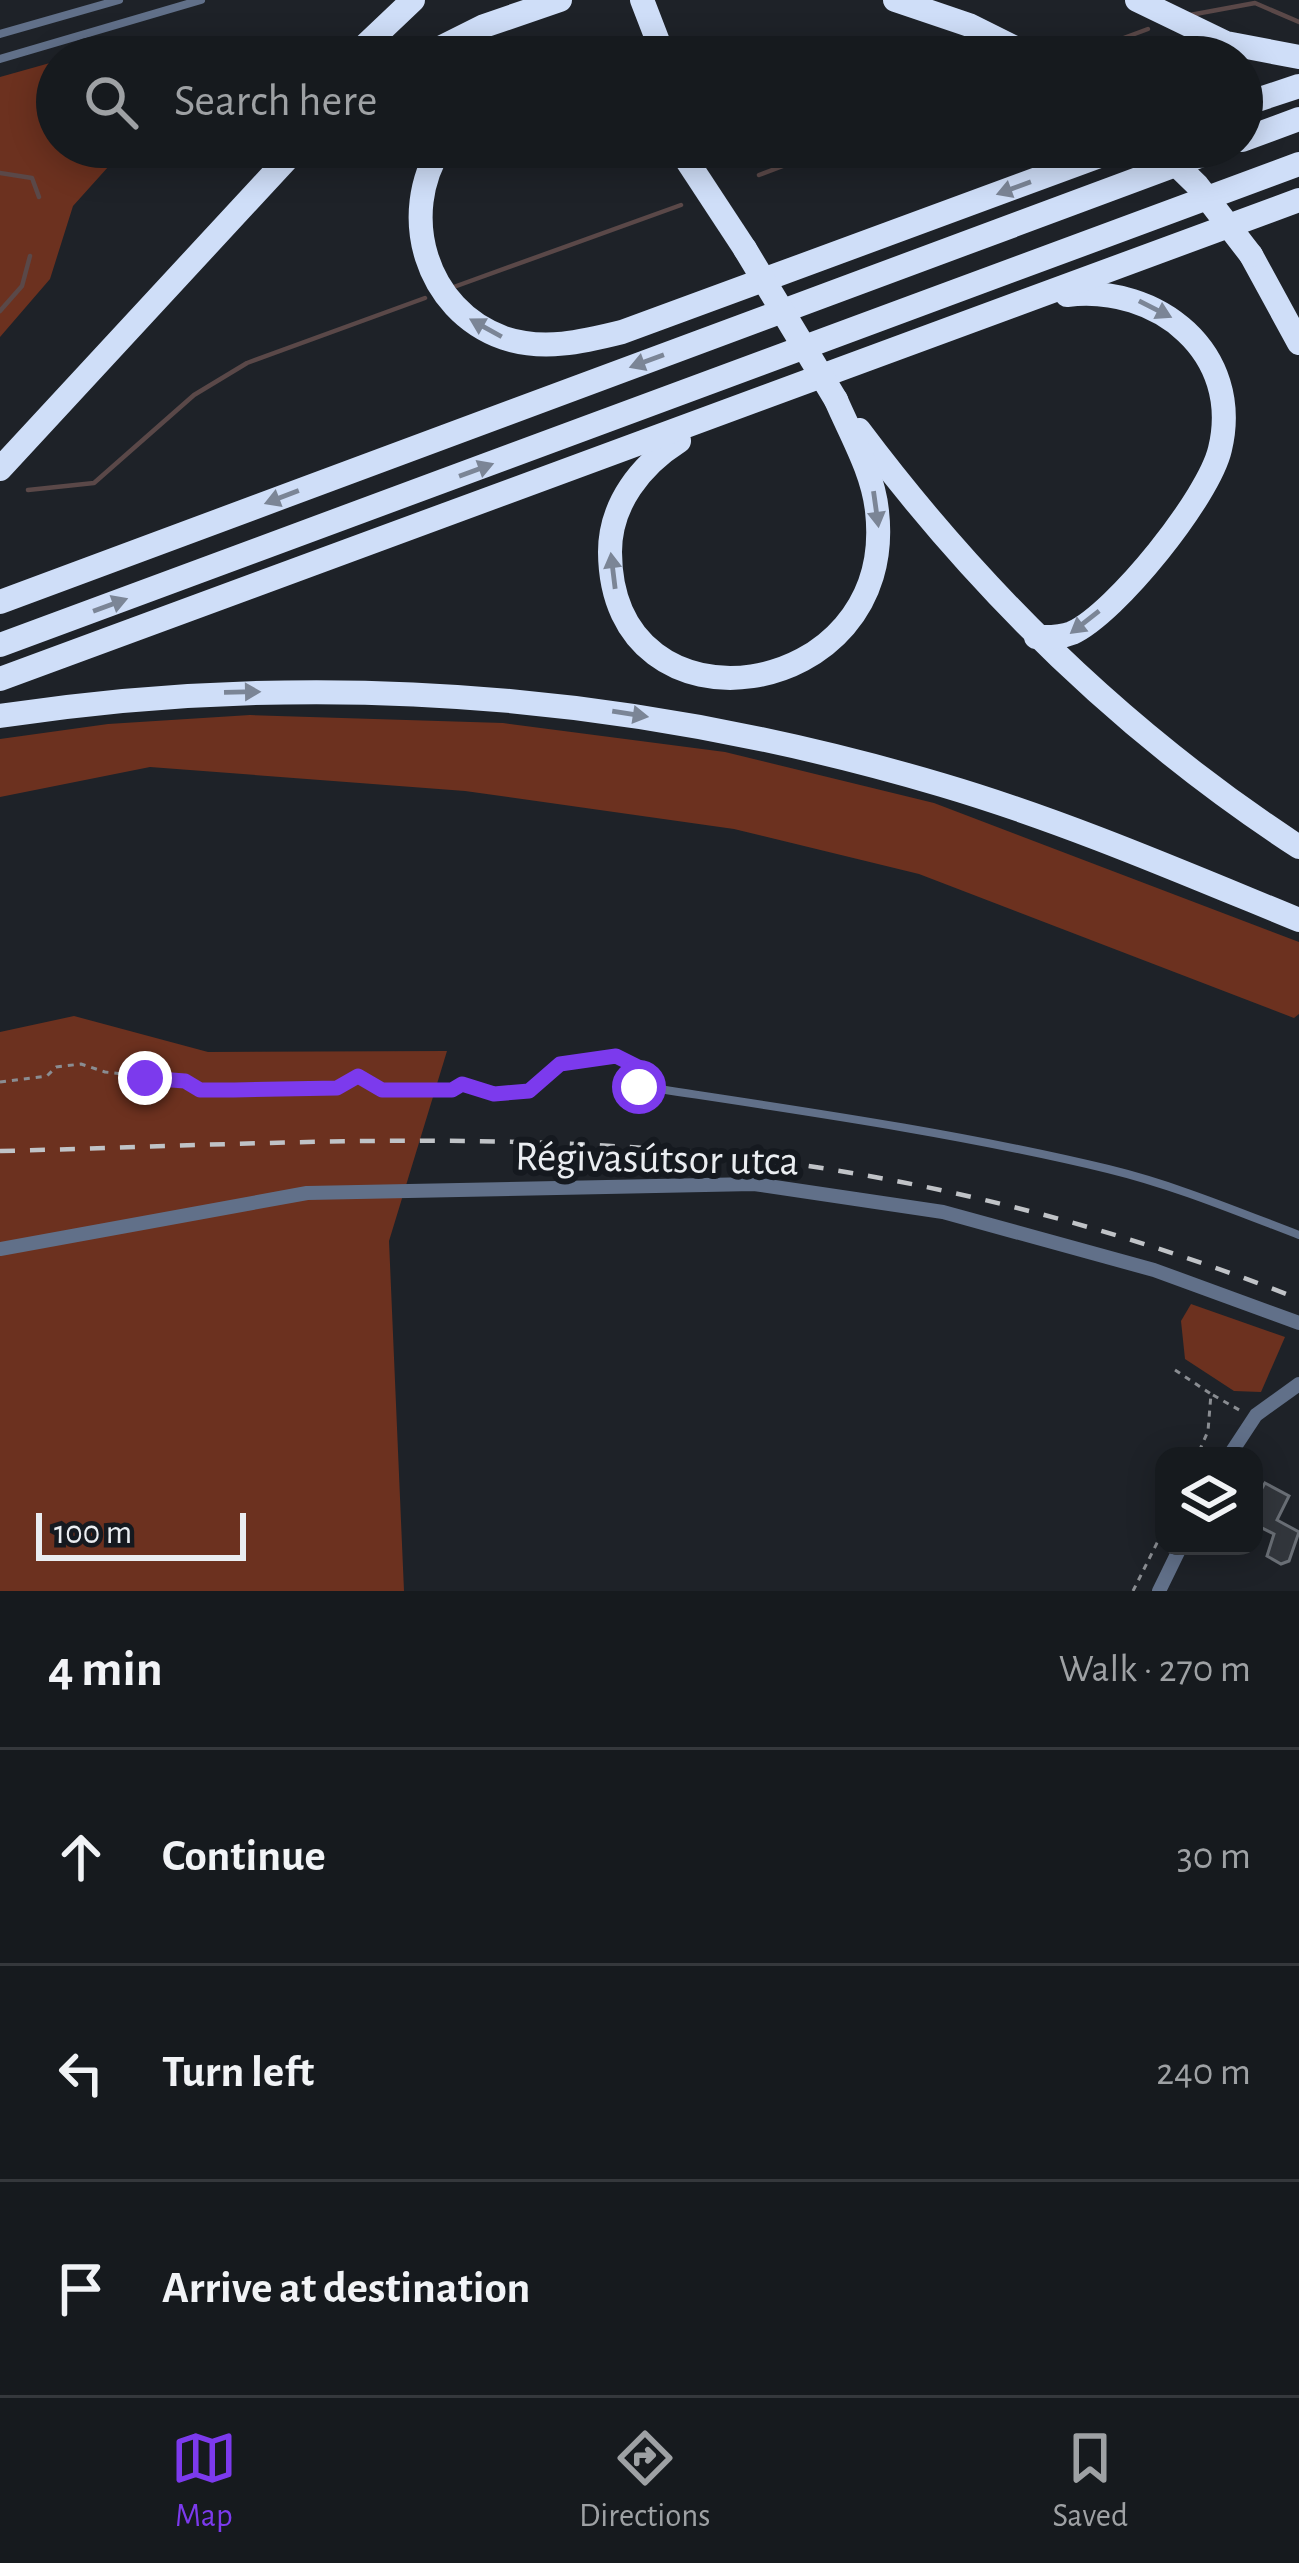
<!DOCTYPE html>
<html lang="en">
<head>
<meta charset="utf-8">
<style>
	body { margin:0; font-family:"Alegreya Sans",sans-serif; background:#1f2327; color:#f1f3f6 }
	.controls { position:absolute; right:36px; bottom:36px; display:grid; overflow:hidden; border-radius:24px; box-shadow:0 6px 30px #0003 }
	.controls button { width:108px; height:108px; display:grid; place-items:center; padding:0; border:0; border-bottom:3px solid #35383c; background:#161a1e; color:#f1f3f6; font:60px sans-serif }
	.scale { position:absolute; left:36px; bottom:30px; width:210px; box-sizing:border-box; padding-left:12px; border:6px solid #eaedf1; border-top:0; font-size:33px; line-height:42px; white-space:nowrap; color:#eaedf1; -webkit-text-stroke:9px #15191f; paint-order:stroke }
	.stop { position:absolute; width:36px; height:36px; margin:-27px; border:9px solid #7c3aed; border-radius:50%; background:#fff }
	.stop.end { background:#7c3aed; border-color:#fff; box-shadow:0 3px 12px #0008 }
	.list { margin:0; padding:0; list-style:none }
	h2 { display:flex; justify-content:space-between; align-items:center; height:156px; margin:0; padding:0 48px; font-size:51px }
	h2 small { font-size:39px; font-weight:400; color:#9ea1a4 }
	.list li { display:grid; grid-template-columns:78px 1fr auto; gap:36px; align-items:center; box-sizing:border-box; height:216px; padding:0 48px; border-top:3px solid #35383c }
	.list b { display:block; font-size:45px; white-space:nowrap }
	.list em { font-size:39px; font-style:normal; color:#9ea1a4 }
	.icon { flex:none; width:66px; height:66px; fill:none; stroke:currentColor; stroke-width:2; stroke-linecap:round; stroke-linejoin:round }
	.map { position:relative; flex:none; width:1299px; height:1591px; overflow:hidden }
	.search { position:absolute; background:#161a1e; box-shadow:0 6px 30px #0003; left:36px; right:36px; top:36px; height:132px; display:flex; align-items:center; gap:30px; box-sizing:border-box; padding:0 42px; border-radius:66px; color:#9ea1a4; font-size:45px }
	.sheet { height:804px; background:#161a1e }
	nav { display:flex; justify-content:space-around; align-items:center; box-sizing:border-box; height:168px; border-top:3px solid #35383c; background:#161a1e; font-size:33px; color:#9ea1a4 }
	nav a { display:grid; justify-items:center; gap:6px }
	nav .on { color:#7c3aed }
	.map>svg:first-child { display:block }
	.green { fill:#6c311f }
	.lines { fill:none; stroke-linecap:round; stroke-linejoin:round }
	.stream { stroke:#5a4848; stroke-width:4.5 }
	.building { fill:#32363c; stroke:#6a6f76; stroke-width:3 }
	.path { stroke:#8a8d92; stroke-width:3; stroke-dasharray:6 6; stroke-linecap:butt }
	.lane { stroke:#617089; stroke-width:8 }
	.street { stroke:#617089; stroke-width:14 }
	.highway { stroke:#cfdef8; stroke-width:24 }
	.rail { stroke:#c0c3c7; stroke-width:4.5; stroke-dasharray:15 15; stroke-linecap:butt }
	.highway-bridge { stroke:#cfdef8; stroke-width:24 }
	.oneway { fill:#7b8596 }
	.route { stroke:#7c3aed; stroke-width:15 }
	.labels { text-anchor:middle; stroke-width:12; stroke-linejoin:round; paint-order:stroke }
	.street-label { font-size:42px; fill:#eaedf1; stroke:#15191f }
</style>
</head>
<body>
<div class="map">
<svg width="1299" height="1591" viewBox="0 0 1299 1591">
	<rect width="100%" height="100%" fill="#1e2228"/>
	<g class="green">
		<polygon points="57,61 57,147 126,147 73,206 50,279 0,337 0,77"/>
		<polygon points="250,715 503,723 725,752 934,803 1299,942 1299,1014 1294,1018 919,874 734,829 465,791 150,767 0,797 0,739 108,724"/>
		<polygon points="74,1016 208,1052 447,1051 389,1241 404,1591 0,1591 0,1032"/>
		<polygon points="1191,1304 1285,1337 1261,1392 1234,1391 1185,1359 1181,1321"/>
	</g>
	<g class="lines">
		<g class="stream">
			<polyline points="1190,15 1255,3 1299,22"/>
			<polyline points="1094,49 1148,29"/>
			<polyline points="0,173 32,178 39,197"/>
			<polyline points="759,175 833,147"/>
			<polyline points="451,288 681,205"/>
			<polyline points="0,311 22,286 30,256"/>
			<polyline points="28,490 94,483 194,395 247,363 425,298"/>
		</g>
	</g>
	<polygon class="building" points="1265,1483 1289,1496 1277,1520 1299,1532 1289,1561 1281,1564 1267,1556 1274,1534 1254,1524 1254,1502"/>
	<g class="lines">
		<g class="path">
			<path d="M0 1082 47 1076 56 1067 81 1064 105 1072 185 1081 200 1091 337 1088 358 1076C380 1096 436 1098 462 1084 481 1096 525 1101 543 1083 549 1077 552 1067 562 1064 590 1056 630 1048 648 1077"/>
			<polyline points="1175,1370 1211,1394 1208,1431 1197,1456"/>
			<polyline points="1213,1395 1241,1411"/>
			<polyline points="1133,1591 1164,1529"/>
		</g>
		<g class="lane">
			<polyline points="0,34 119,0"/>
			<polyline points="0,59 201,0"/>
			<path d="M639 1086C796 1110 954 1132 1108 1169 1174 1185 1236 1211 1299 1235"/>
		</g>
		<g class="street">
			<polyline points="0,1249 307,1193 754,1184 943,1212 1154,1270 1299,1323"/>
			<polyline points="1229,1456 1256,1415 1299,1384"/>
			<polyline points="1159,1591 1181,1546"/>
		</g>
		<g class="highway">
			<polyline points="642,0 664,57"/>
			<polyline points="895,0 969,25 1033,57"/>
			<polyline points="1137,0 1226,43 1299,57"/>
			<polyline points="353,57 413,0"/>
			<polyline points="422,57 484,26 560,0"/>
			<polyline points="1242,105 1299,86"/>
			<polyline points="1242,140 1299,119"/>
			<path d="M441 147C398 214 425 310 504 338 543 351 582 342 622 332L1124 147"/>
			<polyline points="678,147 745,249"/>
			<polyline points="1251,255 1299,343"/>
			<path d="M859 430C982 594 1127 735 1299 847"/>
			<path d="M679 441C641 465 610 504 610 552 611 745 899 704 877 511 873 472 851 435 836 400"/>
			<polyline points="0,469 298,147"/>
			<polyline points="0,602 1224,147"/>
			<path d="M1036 637C1048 637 1060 638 1072 633 1116 613 1209 497 1220 449 1243 353 1158 284 1067 295"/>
			<polyline points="0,645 1299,164"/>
			<polyline points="0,679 1299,200"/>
			<path d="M0 716C318 668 635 694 942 785 1064 821 1182 872 1299 920"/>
		</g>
		<path class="rail" d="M0 1151C209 1146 419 1133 628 1147 858 1161 1084 1214 1299 1299"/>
		<g class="highway-bridge">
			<polyline points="1158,147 1197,185 1251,255"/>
			<polyline points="745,249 836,400"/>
		</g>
	</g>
	<defs><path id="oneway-solid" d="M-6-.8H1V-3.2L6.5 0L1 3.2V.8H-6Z" transform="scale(3)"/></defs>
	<g class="oneway">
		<use href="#oneway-solid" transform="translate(1014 188) rotate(160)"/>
		<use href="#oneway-solid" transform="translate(1155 309) rotate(27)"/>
		<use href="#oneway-solid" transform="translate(486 328) rotate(-151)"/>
		<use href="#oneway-solid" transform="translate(647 361) rotate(160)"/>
		<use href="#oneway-solid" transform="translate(476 470) rotate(-20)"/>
		<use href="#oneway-solid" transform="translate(282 497) rotate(159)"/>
		<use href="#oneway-solid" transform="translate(876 509) rotate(82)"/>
		<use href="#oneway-solid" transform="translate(613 571) rotate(-97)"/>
		<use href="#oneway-solid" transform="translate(110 605) rotate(-20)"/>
		<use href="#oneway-solid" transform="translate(1085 622) rotate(142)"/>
		<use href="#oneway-solid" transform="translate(242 692) rotate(-1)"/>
		<use href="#oneway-solid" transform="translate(630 714) rotate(9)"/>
	</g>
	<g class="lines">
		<polyline class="route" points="145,1078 185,1081 200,1090 234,1090 337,1088 358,1076 382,1090 452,1090 462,1084 494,1094 529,1091 560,1064 616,1056 642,1069 655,1089 639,1087"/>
	</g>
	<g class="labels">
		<g class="street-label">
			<text transform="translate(657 1157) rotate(1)" y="15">Régivasútsor utca</text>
		</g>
	</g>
</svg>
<div class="controls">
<button><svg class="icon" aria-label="layers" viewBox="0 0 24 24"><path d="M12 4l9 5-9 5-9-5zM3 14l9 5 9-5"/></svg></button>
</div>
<div class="scale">100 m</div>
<div class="stop" style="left:639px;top:1087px"></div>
<div class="stop end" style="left:145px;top:1078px"></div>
<div class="search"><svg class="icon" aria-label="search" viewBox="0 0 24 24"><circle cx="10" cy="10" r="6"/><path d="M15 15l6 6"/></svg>Search here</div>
</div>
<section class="sheet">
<h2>4 min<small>Walk · 270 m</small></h2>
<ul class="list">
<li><svg class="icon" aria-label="ahead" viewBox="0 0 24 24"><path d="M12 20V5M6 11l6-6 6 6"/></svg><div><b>Continue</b></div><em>30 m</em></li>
<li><svg class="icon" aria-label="left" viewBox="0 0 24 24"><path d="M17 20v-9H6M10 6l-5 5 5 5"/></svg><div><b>Turn left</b></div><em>240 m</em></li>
<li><svg class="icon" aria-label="arrive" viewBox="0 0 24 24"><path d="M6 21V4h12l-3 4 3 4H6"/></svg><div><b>Arrive at destination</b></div></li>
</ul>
</section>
<nav>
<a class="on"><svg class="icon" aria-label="map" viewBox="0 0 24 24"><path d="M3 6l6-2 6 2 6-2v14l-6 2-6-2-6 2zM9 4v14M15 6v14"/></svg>Map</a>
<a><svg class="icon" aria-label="directions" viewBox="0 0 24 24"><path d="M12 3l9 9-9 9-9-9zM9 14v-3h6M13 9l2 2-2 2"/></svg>Directions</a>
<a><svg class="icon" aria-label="saved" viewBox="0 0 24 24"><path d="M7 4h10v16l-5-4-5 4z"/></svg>Saved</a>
</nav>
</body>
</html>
